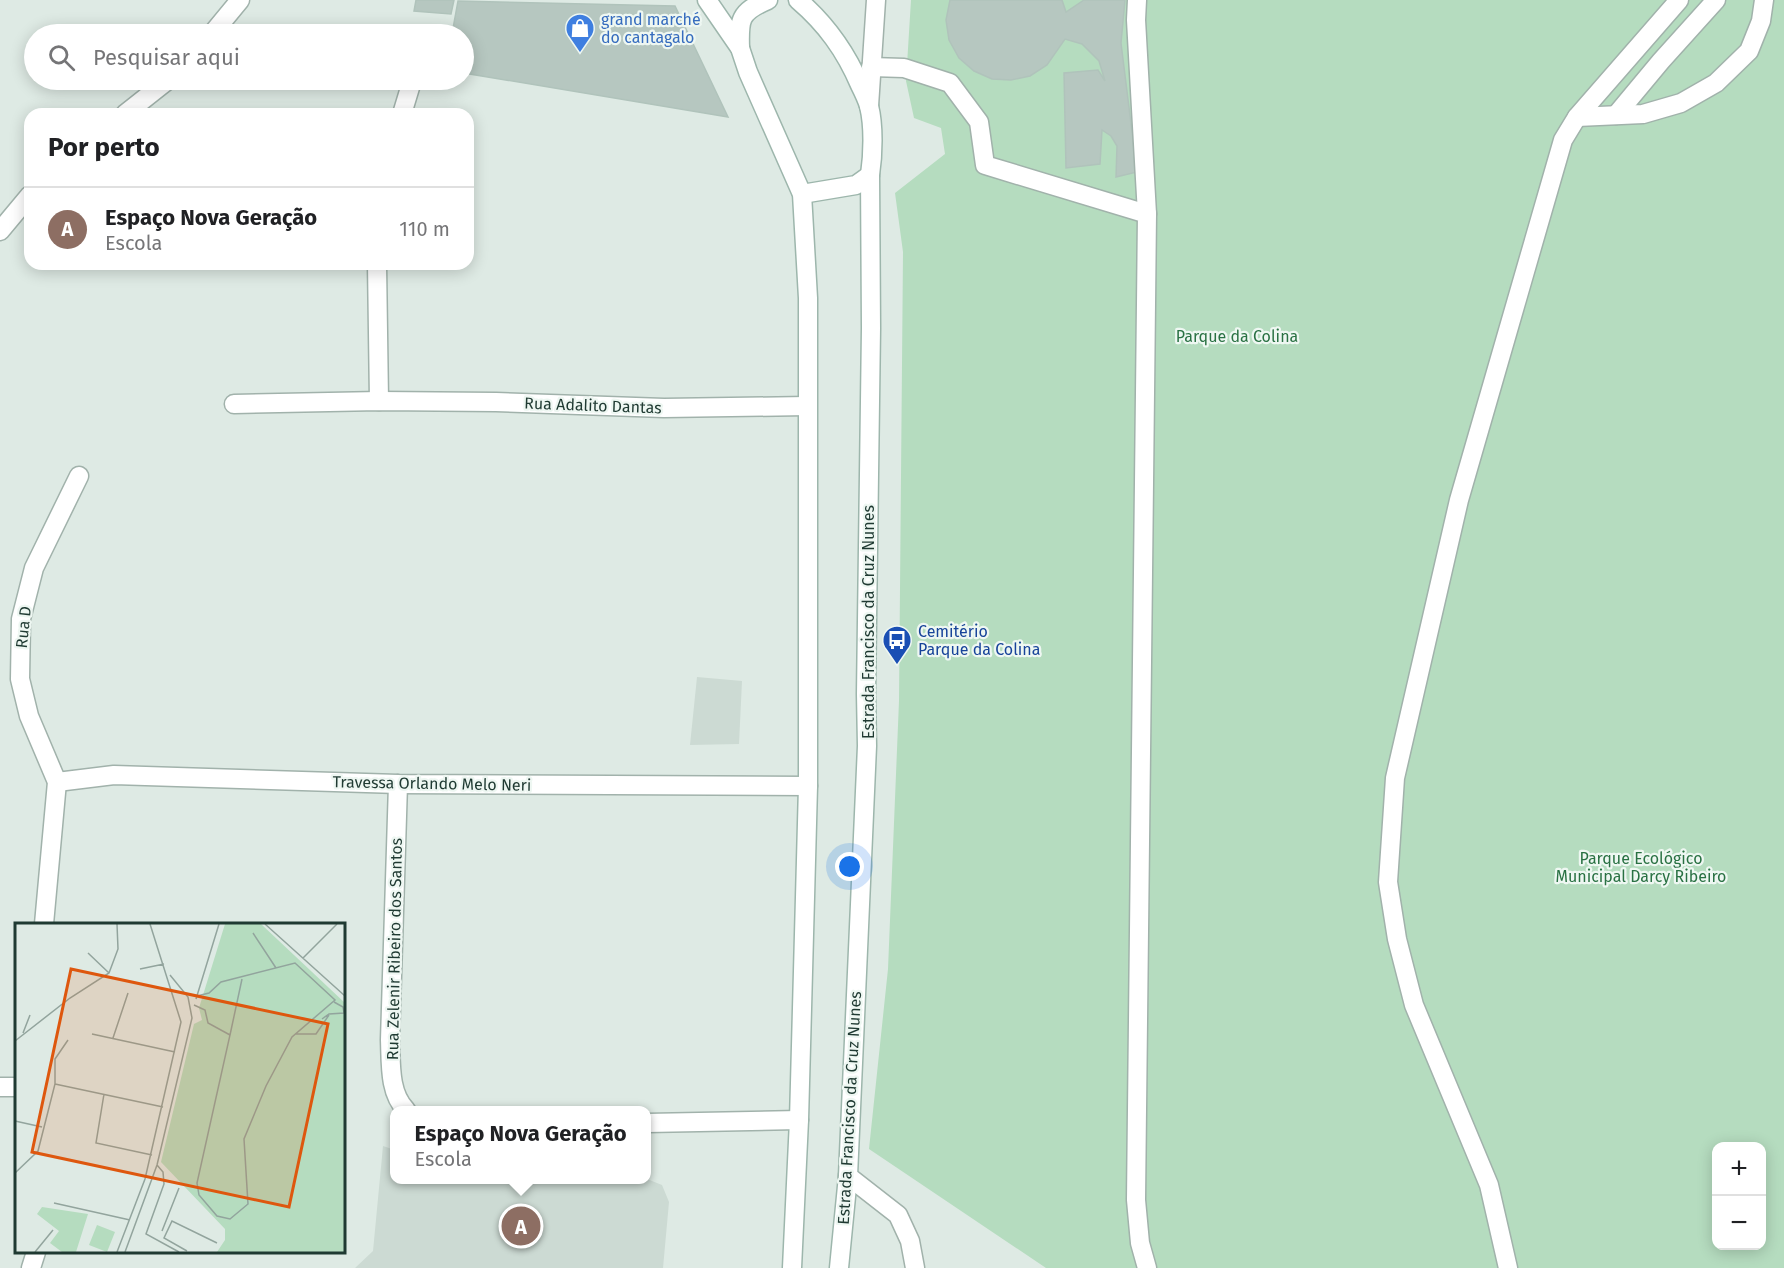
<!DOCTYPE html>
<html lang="pt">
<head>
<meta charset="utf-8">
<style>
	body { margin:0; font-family:"Fira Sans",sans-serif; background:#f2f2f2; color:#202124 }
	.controls { position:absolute; right:18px; bottom:18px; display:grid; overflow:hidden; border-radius:12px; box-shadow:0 3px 15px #0003 }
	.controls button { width:54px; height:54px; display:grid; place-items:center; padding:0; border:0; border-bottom:2px solid #e0e0e0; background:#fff; color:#202124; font:30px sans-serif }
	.you { position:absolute; left:850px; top:867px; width:21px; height:21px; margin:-15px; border:4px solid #fff; border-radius:50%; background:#1a73e8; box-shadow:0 0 0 9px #1a73e833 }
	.badge { display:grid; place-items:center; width:39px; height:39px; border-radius:50%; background:#0f766e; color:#fff; font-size:20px; font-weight:700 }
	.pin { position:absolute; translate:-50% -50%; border:3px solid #fff; box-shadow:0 2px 6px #0006 }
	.popup { position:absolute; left:390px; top:1106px; width:261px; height:78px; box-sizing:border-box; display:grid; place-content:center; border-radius:12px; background:#fff; filter:drop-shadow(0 2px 4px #0005); font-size:20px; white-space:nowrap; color:#757577 }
	.popup b { font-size:22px; color:#202124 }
	.popup::after { content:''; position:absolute; left:50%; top:100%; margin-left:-12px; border:12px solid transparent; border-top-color:#fff }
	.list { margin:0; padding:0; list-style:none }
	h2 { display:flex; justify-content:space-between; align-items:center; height:78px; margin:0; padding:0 24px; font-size:26px }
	h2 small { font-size:20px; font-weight:400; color:#757577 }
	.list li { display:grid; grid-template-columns:39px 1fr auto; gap:18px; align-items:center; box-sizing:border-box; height:84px; padding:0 24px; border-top:2px solid #e0e0e0 }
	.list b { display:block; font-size:22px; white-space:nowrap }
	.list p { margin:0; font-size:20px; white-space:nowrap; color:#757577 }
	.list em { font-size:20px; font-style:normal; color:#757577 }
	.icon { flex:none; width:33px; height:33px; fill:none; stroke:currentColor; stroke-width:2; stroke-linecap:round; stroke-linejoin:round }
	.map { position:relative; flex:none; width:1784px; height:1268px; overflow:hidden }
	.search { position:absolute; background:#fff; box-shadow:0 3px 15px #0003; left:24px; top:24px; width:450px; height:66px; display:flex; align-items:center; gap:15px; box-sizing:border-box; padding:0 21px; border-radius:33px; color:#757577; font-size:22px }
	.panel { position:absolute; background:#fff; box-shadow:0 3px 15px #0003; left:24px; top:108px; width:450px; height:162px; border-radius:18px }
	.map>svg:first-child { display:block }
	.built { fill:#ccdad3 }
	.green { fill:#b5dcbf; fill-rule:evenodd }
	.building { fill:#b6c7c0; stroke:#b0c3bb; stroke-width:1.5 }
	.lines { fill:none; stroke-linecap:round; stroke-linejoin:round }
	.service-casing { stroke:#a1b2ab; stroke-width:21 }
	.minor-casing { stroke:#a1b2ab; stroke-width:21 }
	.tertiary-casing { stroke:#a1b2ab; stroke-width:21 }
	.secondary-casing { stroke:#9db6ac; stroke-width:21 }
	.service { stroke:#fff; stroke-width:18 }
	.minor { stroke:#fff; stroke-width:18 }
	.tertiary { stroke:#fff; stroke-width:18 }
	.secondary { stroke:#fff; stroke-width:18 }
	.labels { text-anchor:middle; stroke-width:4.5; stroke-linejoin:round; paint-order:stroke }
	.shop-label { font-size:16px; fill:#366cbe; stroke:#eef7f2; text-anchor:start }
	.park-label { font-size:16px; fill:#297143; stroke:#eef7f2 }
	.street-label { font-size:16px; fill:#1f3a32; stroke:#eef7f2 }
	.transit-label { font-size:16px; fill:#164399; stroke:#eef7f2; text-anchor:start }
	.inset-road { fill:none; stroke:#92a49d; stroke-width:1.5 }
	.view { fill:#de570e; fill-opacity:0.15; stroke:#de570e; stroke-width:3 }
	.inset-edge { fill:none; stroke:#1f3a32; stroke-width:3 }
</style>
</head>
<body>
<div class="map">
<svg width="1784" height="1268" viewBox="0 0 1784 1268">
	<rect width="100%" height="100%" fill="#deeae4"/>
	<g class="built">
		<polygon points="697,677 742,681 739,744 690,745"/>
		<polygon points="383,1146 395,1150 395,1180 647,1179 662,1185 669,1202 663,1268 355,1268 373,1251"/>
	</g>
	<path class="green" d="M911 0H1784V1268H1046L869 1149 888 969 899 701 903 252 895 193 945 154 941 128 914 118 906 81ZM1716 1146H1762V1246H1716Z"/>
	<g class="building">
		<polygon points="416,0 454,0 451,14 414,11"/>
		<polygon points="950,0 1062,0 1066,12 1084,0 1125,0 1121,43 1137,172 1116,177 1117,146 1111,136 1102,130 1100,164 1066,168 1064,73 1098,70 1105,81 1099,61 1082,44 1065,39 1047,65 1030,76 1011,80 992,79 974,71 959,58 949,40 946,20"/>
		<polygon points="458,1 675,6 728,117 464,73 464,34 452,34"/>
	</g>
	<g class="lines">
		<g class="service-casing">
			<g id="service">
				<polyline points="1137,0 1136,20 1147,214"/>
				<polyline points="871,67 904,68 950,83 979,122 985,165 1147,214 1136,1200 1140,1243 1147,1268"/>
				<polyline points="1616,115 1661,61 1716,0"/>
				<polyline points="1577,117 1643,114 1681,103 1716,83 1749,51 1761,21 1764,0"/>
				<polyline points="848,1176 898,1215 910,1241 915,1268"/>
				<polyline points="1508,1268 1489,1185 1414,1005 1397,939 1388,882 1395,778 1459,500 1563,140 1577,117 1679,0"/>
			</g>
		</g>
		<g class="minor-casing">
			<g id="minor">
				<polyline points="212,34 240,0"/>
				<polyline points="125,114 168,80"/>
				<polyline points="402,114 412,81"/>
				<polyline points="0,231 30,195"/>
				<polyline points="377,264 379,401"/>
				<polyline points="234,404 379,401 496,402 664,408 807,406"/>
				<polyline points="57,782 114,775 398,784 808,786"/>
				<path d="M398 784 390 1040C391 1064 389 1093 406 1110"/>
				<polyline points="44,924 57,782 29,716 20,679 21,619 34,568 79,476"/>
				<polyline points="0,1087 16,1087"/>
				<polyline points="647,1123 799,1120"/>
				<polyline points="31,1268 36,1252"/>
			</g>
		</g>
		<g class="tertiary-casing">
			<polyline id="tertiary" points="869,106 876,0"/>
		</g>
		<g class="secondary-casing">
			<g id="secondary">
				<polyline points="707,0 740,48 748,72 802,194 808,298 808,786 799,1120 792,1268"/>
				<path d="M798 0C826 24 845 50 860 85 863 91 867 99 869 106 874 126 873 155 870 175L871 328 866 694 867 746 848 1176 839 1268"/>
				<path d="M740 48C739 20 739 12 768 0"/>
				<polyline points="802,194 856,185 870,175"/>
			</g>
		</g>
		<use href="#service" class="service"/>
		<use href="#minor" class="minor"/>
		<use href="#tertiary" class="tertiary"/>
		<use href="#secondary" class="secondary"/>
	</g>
	<defs>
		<g id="shop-pin" transform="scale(1.5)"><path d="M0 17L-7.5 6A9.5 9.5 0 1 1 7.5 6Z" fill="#3f7fe0" stroke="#eef7f2"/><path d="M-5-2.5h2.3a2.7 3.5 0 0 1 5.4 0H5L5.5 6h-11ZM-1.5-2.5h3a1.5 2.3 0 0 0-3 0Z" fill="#fff"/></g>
		<g id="bus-pin" transform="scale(1.5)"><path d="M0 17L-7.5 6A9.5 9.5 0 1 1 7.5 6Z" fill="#1a4fb4" stroke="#eef7f2"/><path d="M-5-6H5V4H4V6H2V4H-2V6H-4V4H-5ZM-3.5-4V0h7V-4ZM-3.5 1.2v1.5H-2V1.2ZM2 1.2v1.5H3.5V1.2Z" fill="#fff"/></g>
	</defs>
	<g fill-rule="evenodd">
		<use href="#shop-pin" x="580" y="28"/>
		<use href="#bus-pin" x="897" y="640"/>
	</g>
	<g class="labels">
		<g class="shop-label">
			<text x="601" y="25">grand marché<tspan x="601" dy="18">do cantagalo</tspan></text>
		</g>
		<g class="park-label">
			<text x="1237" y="342">Parque da Colina</text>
			<text x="1641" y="864">Parque Ecológico<tspan x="1641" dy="18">Municipal Darcy Ribeiro</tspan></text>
		</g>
		<g class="street-label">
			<text transform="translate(593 405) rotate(2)" y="6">Rua Adalito Dantas</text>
			<text transform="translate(868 622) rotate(-90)" y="6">Estrada Francisco da Cruz Nunes</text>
			<text transform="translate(23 627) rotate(-84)" y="6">Rua D</text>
			<text transform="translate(432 783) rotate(1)" y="6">Travessa Orlando Melo Neri</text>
			<text transform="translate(394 949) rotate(-89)" y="6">Rua Zelenir Ribeiro dos Santos</text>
			<text transform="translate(849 1108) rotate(-87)" y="6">Estrada Francisco da Cruz Nunes</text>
		</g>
		<g class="transit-label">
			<text x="918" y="637">Cemitério<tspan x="918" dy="18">Parque da Colina</tspan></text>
		</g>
	</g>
	<g transform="translate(15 923)">
		<rect width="330" height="330" fill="#deeae4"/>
		<path d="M210 1H246L330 80V329H202L210 317V306L146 239 179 101 187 97 184 85ZM27 284 73 291 61 329H47L35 320 44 308 22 291ZM82 302 100 309 92 329 74 322Z" fill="#b5dcbf"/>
		<path class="inset-road" d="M250 1 330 73M238 10 261 45M73 30 94 50M288 35 322 1M125 46 149 41M181 76 204 1M179 82 190 87 193 100 215 112 182 260 184 272 202 293 215 296 233 281 229 216 251 163 277 114 320 77 280 40 206 59 194 70 182 73M307 96 314 91 329 90 328 84 319 79M8 110 15 92M77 111 160 129M280 111H301L314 92M215 112 227 56M98 115 113 70M0 118 55 75 94 50 103 26 102 1M40 161 148 184M89 171 81 220 137 232M0 198 27 204M142 242 148 249 149 261 131 311 164 329M0 250 23 228 40 161V136L53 117M39 280 115 297M147 308 164 265M172 328 149 315 157 298 202 320M20 329 38 307M102 329 130 256 166 99 135 1M110 329 142 242 177 95 173 74 155 52"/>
		<path class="view" d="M56 46 313 101 274 284 17 229Z"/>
		<rect width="330" height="330" class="inset-edge"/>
	</g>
</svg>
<div class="controls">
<button>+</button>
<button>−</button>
</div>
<div class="you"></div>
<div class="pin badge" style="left:521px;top:1226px;background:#8d6e63">A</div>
<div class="popup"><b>Espaço Nova Geração</b>Escola</div>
<div class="search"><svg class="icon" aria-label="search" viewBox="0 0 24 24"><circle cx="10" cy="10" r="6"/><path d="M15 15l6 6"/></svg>Pesquisar aqui</div>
<section class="panel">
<h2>Por perto<small></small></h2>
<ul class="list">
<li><span class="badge" style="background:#8d6e63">A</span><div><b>Espaço Nova Geração</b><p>Escola</p></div><em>110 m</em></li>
</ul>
</section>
</div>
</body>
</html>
